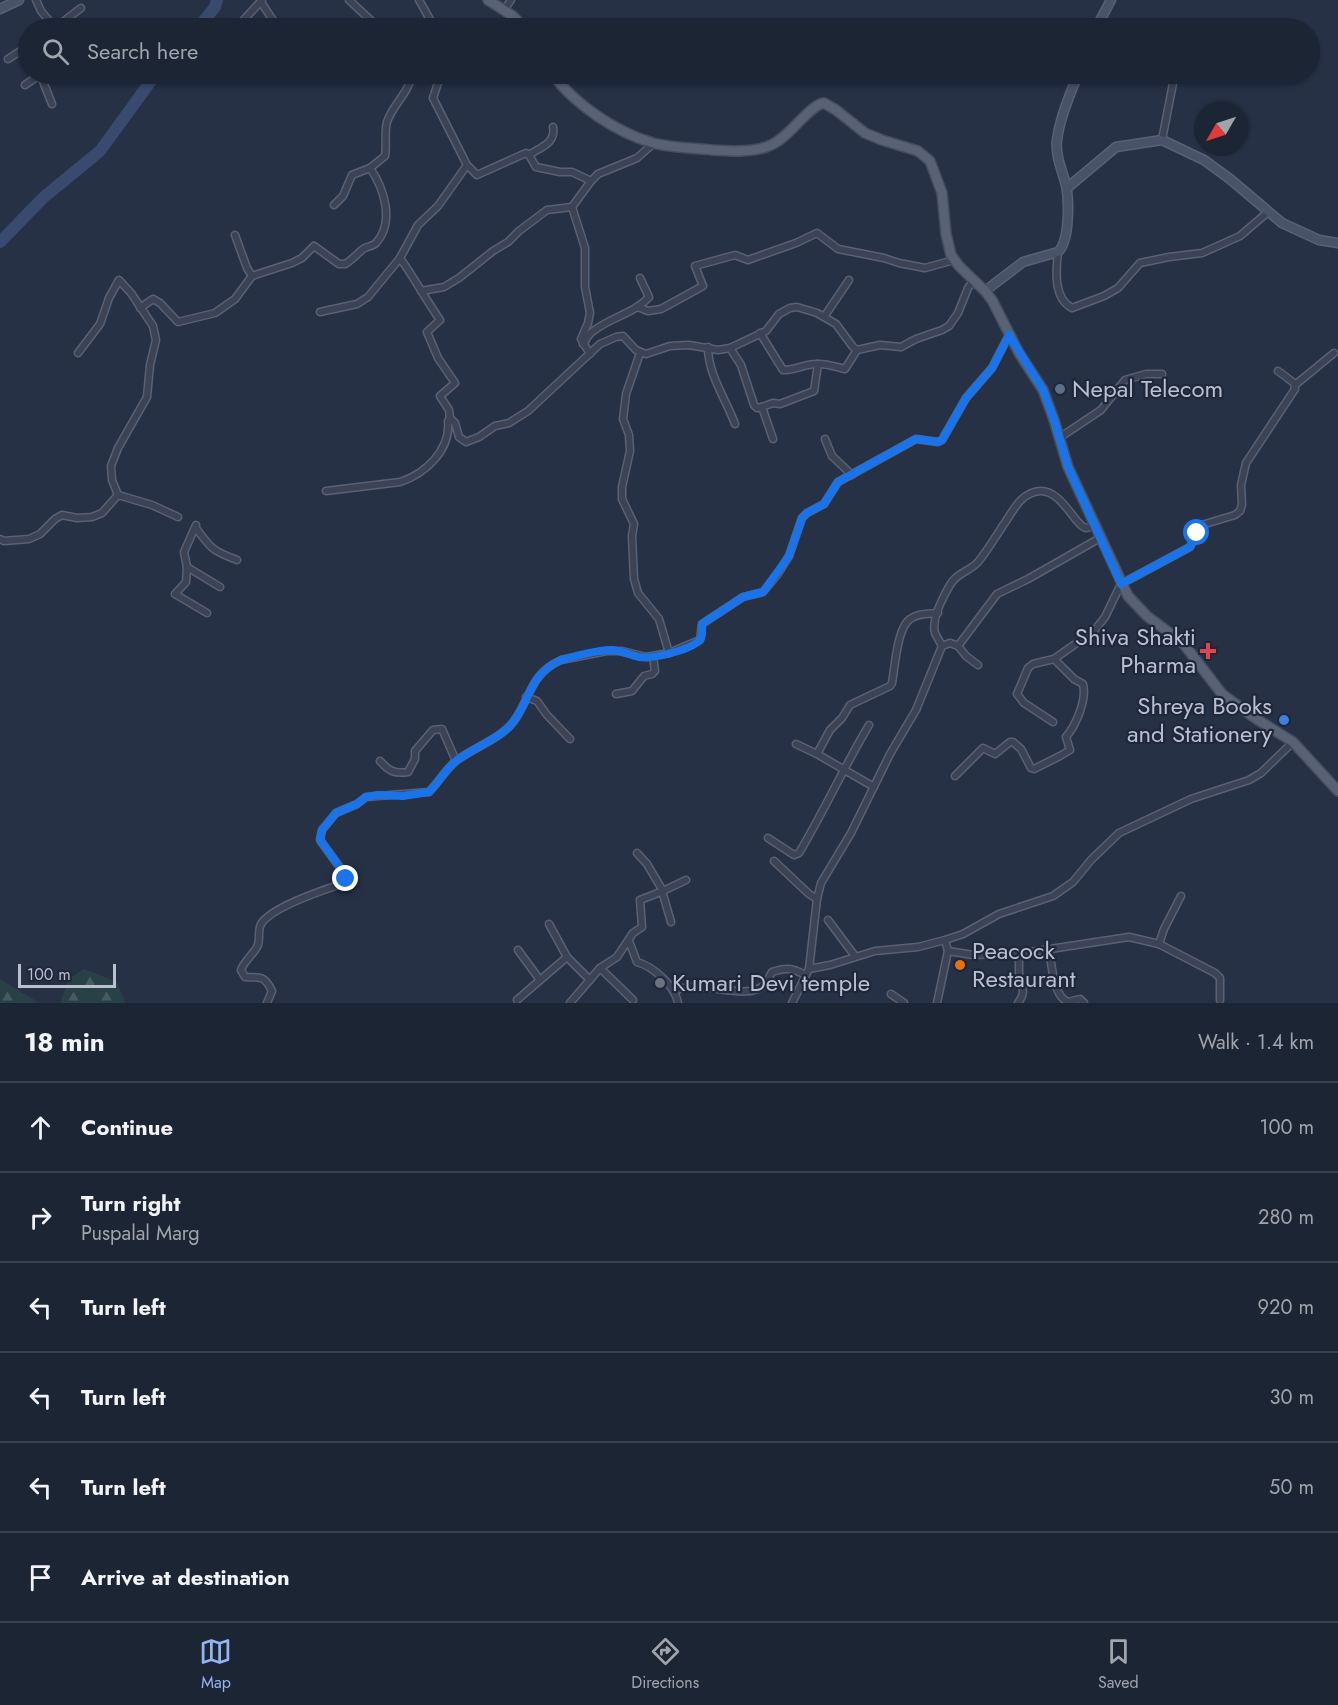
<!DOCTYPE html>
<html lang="en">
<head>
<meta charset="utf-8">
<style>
	body { margin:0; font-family:Jost,sans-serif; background:#293140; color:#f1f3f6 }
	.compass { position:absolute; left:1194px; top:102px; width:54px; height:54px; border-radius:50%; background:#1c2534; box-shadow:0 2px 4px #0004; rotate:231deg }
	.scale { position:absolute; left:18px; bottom:15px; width:98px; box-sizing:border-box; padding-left:6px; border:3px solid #b9bfce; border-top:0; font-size:16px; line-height:21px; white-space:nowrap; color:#b9bfce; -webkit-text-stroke:4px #1f283b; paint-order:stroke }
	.stop { position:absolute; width:18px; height:18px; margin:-14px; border:4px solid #1a73e8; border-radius:50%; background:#fff }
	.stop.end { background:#1a73e8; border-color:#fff; box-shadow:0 2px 6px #0008 }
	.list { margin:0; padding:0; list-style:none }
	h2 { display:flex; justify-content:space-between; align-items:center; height:78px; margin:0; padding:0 24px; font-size:26px }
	h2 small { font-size:20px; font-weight:400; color:#a0a5ac }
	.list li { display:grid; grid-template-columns:39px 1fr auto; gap:18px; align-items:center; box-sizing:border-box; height:90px; padding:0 24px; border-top:2px solid #3a424f }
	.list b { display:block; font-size:22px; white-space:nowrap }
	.list p { margin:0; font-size:20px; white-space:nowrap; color:#a0a5ac }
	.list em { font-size:20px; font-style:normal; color:#a0a5ac }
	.icon { flex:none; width:33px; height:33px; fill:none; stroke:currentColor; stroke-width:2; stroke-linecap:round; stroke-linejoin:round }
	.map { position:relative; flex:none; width:1338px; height:1003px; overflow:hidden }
	.search { position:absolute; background:#1c2534; box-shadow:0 2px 4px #0004; left:18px; right:18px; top:18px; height:66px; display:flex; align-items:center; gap:15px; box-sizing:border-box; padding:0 21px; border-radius:33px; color:#a0a5ac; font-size:22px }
	.sheet { height:618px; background:#1c2534 }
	nav { display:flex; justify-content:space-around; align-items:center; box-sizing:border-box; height:84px; border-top:2px solid #3a424f; background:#1c2534; font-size:16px; color:#a0a5ac }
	nav a { display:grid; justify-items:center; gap:3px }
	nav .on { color:#95b2f1 }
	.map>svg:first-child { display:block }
	.forest { fill:url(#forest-firs) }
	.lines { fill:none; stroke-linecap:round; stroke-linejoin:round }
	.river { stroke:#394a6e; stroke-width:12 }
	.street-casing { stroke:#596172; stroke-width:9 }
	.secondary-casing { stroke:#596172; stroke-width:11 }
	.primary-casing { stroke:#444c5e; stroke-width:12 }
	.street { stroke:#3b4355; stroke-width:6 }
	.secondary { stroke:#485269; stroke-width:8 }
	.primary { stroke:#596275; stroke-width:9 }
	.route { stroke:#1a73e8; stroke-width:8 }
	.service-dot { fill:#5c6f8a; stroke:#1f283b; stroke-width:2 }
	.health-dot { fill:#e0444e; stroke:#1f283b; stroke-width:2 }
	.shop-dot { fill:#3f7fe0; stroke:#1f283b; stroke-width:2 }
	.food-dot { fill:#e8710a; stroke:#1f283b; stroke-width:2 }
	.worship-dot { fill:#6b7280; stroke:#1f283b; stroke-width:2 }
	.labels { text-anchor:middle; stroke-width:4.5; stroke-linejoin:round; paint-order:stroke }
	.poi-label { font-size:24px; fill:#b9bfce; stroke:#1f283b; text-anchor:start }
</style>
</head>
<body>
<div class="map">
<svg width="1338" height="1003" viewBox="0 0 1338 1003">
	<defs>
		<pattern id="forest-firs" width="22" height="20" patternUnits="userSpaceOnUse" patternTransform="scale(1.5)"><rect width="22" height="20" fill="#284147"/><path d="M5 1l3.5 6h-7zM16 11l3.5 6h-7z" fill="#455b60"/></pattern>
	</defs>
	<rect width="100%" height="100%" fill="#263146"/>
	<g class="forest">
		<polygon points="84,969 117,982 125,1003 60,1003 69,979"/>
		<polygon points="0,979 3,981 39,1003 0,1003"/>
	</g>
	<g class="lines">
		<g class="river">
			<polyline points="198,28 215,7 217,0"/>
			<polyline points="0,242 44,197 100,151 156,74"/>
		</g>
		<g class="street-casing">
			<g id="street">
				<polyline points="36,0 41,11 55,28"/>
				<polyline points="349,0 379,28"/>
				<polyline points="419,0 432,23 438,28"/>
				<polyline points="261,2 278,28"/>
				<polyline points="504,10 511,0"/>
				<polyline points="239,25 262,0"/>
				<polyline points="55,28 81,8"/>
				<polyline points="295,28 296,28"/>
				<polyline points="8,59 28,46"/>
				<polyline points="40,74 52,104"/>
				<polyline points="235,76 238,74"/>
				<polyline points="25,85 41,74"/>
				<path d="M553 127C556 143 541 147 529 155L536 167 560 172H572L591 181"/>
				<polyline points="1162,140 1174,78"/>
				<polyline points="467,165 477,175 526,153 529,155"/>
				<path d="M334 205 343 196 352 175 370 168 385 156C387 145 384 133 387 122 393 104 409 93 412 74"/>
				<polyline points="572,207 585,248 585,287 590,313 588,323 581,339 590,354"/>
				<polyline points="235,235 247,268 252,276"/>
				<path d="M1058 252C1056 270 1053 298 1072 308L1104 296 1118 288 1140 263 1169 257 1202 253 1240 236 1268 212"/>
				<path d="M400 258C415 279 426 300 440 320L427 332 438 358 455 383 440 396 449 410 450 418"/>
				<polyline points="421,291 444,287 459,278 493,251 508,242 519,231 547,210 572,207 591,181 598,174 637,158 654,143"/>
				<polyline points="638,307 648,311 661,309 703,286 695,266 735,255 748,260 796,243 817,233 838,249 884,258 899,263 925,268 954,260"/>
				<path d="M140 308 153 299 160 303 178 322 215 313 235 299 252 276 292 263 302 258 314 246 339 264H345C352 260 357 254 363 249 367 246 372 247 376 243 395 222 384 188 370 168"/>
				<polyline points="320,312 357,304 368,297 400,258 418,225 438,206 467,165 433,98 441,74"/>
				<polyline points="824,317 849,280"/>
				<path d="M760 333 783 370C797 370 804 364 816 364 826 363 836 367 845 369L857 350"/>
				<path d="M583 344C586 340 588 335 592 332 610 317 634 314 649 297L640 278"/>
				<path d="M708 347C708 375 726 399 735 424"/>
				<polyline points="730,348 741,365 754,405 757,408 762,407 773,439"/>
				<polyline points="78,353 100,324 109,298 119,280 131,293 153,326 156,340 150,365 147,397 118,448 111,466 112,480 118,495"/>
				<polyline points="1295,385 1334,353"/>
				<polyline points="762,407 773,403 780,404 814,391 818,364"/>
				<polyline points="1059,438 1101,410 1125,380 1146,374 1162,374"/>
				<polyline points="825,439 832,456 852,475"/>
				<path d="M326 491 400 482C425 474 451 450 448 421L450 418 455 423 459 437 466 442 479 437 495 426 509 423 528 411 600 344 616 337 623 336 636 350 646 354 670 346 689 345 718 350 730 348 766 331 779 314 790 308 797 307 817 313 836 324 853 347 857 350 880 345 901 347 916 339 942 330 949 326 958 313 968 288 974 280"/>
				<polyline points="196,525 184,552 187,567 186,582 175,594 207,613"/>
				<path d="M196 528C211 549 213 551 237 560"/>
				<polyline points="0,539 4,541 29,539 40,534 55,519 62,515 77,518 92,517 102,513 118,495 152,505 178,517"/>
				<polyline points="187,567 220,587"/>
				<path d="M942 646C940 642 937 637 935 633 931 619 943 597 950 585 956 573 969 572 978 562 987 551 996 536 1004 524 1014 510 1020 493 1040 491 1062 490 1075 526 1086 528 1088 528 1092 526 1094 525"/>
				<polyline points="958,646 966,656 978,665"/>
				<polyline points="669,653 700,640 702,624 743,597 763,592 777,575 789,556 802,518 807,513 824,504 838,482 916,439 938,442 942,440 966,398 992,368 1009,335"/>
				<polyline points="616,694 632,691 644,676 652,674 655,671 653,657"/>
				<polyline points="526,697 537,701 547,715 570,739"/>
				<polyline points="1053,722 1024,703 1017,694 1028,668 1033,664 1054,659 1081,640 1087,640 1105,617 1121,584 1190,547 1199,529 1205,524 1235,515 1240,511 1242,505 1241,485 1246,463 1295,389 1294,383 1278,371"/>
				<polyline points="796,744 817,754"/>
				<path d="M380 761C389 771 394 774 408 772L415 759V751L433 730 442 729 456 761"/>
				<path d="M955 776 983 748 995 754 1010 742H1013L1021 749 1031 768 1034 769 1060 756 1070 750 1066 737C1076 725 1087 700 1083 684L1074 679 1054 659"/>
				<path d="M874 787 817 754 830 730 842 718 850 705 890 686 892 683C895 667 897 628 910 619 918 613 928 614 938 613"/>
				<path d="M768 838 794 855 799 853C824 811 844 767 869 725"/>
				<polyline points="774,861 809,894 817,899"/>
				<polyline points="662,891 671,922"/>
				<polyline points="663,891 686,880"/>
				<polyline points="828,920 855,956"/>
				<polyline points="549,924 567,957 590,980"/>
				<path d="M629 941 637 962C654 967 675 986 678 1003"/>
				<polyline points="1159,944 1164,929 1181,896"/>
				<polyline points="518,950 540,980"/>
				<path d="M1049 950C1052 965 1053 996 1068 1002L1080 999 1084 1003"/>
				<polyline points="948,951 973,955 1024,953 1129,937 1159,944 1215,973 1220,978 1220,1000"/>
				<polyline points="600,968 633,1000"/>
				<polyline points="809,969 817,899 821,883 851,833 890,754 916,710 942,646 950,643 958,646 997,594 1028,579 1100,538"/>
				<path d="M674 991C702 978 747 1003 765 984 768 981 770 975 772 972 786 967 793 968 805 975"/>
				<polyline points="891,994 904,1003"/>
				<polyline points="517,1000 567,957"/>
				<path d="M267 1003 272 991C264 975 261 978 245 977L241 970C244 961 252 956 257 947 261 940 257 932 261 924 272 907 321 891 341 884L346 876 320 840 322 830 336 813 357 804 366 797 429 792C439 782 445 770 456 761 474 747 501 739 514 721 531 697 530 674 561 660L607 651H622L646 657 669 653 659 619 638 593 634 579 632 536 634 524 622 499V487L630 451 629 435 623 419 626 394 640 353"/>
				<polyline points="570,1003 600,968 617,957 633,933 642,927 640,900 663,891 647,864 637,853"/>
				<polyline points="792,1003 809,969 830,965 875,951 918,947 945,940 963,934 999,914 1053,896 1073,882 1091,860 1119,833 1191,799 1249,780 1261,773 1293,742"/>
				<polyline points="937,1003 948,951 945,940"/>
				<path d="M1018 1003C1028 989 1020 988 1019 974 1019 967 1019 960 1019 953"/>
			</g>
		</g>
		<g class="secondary-casing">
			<g id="secondary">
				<polyline points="0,9 19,0"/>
				<polyline points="1096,28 1111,0"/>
				<polyline points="1067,188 1116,147 1162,140 1204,160 1230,179 1282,223 1319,240 1338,243"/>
				<path d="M985 291 1023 262 1058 252C1070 241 1069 200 1066 185 1062 170 1055 155 1057 140 1060 117 1070 95 1078 74"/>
			</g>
		</g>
		<g class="primary-casing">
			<g id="primary">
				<polyline points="488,0 513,16 524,28"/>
				<path d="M552 74C576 105 615 132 653 143 672 148 693 148 712 150 731 151 754 153 771 145 790 137 809 105 824 103L836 110 865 133 882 140 918 151 930 161 942 193 946 234 951 255 959 266 985 291 992 300 1019 353 1043 390 1054 420 1068 467 1128 596 1147 616 1183 643 1222 694 1255 718 1293 742 1338 791"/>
			</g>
		</g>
		<use href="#street" class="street"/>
		<use href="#secondary" class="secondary"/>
		<use href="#primary" class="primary"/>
	</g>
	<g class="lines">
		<path class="route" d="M346 879V876L320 840 322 830 336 813 357 804 366 797 378 795 403 796 429 792C439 782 445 770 456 761 474 747 501 739 514 721 532 696 529 675 561 660 577 656 595 650 612 650 622 651 630 655 639 657 652 659 694 650 701 638 703 634 702 628 702 624L743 597 763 592 789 556 802 518 807 513 824 504 838 482 916 439 938 442 942 440 966 398 992 368 1009 335 1043 390 1054 420 1068 467 1121 584 1190 547 1197 533"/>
	</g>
	<circle class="service-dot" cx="1060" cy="389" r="6"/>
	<path class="health-dot" d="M1205 642h6v6h6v6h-6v6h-6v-6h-6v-6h6z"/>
	<circle class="shop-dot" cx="1284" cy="720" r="6"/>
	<circle class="food-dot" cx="960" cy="965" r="6"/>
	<circle class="worship-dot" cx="660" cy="983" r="6"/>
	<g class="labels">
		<g class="poi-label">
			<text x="1072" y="397">Nepal Telecom</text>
			<text x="1196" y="645" text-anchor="end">Shiva Shakti<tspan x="1196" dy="28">Pharma</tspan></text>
			<text x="1272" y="714" text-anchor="end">Shreya Books<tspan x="1272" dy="28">and Stationery</tspan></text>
			<text x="972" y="959">Peacock<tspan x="972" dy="28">Restaurant</tspan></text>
			<text x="672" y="991">Kumari Devi temple</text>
		</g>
	</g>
</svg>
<svg class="compass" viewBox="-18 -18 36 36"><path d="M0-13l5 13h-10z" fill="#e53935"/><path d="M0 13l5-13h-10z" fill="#a0a5ac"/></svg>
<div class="scale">100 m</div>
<div class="stop" style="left:1197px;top:533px"></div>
<div class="stop end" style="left:346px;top:879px"></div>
<div class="search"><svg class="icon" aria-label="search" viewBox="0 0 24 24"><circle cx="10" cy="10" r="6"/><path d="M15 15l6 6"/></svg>Search here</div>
</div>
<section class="sheet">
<h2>18 min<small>Walk · 1.4 km</small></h2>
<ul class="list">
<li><svg class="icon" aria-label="ahead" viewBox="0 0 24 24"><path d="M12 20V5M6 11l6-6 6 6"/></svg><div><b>Continue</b></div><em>100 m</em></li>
<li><svg class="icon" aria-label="right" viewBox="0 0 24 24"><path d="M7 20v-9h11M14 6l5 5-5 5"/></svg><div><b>Turn right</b><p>Puspalal Marg</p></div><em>280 m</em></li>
<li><svg class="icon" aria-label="left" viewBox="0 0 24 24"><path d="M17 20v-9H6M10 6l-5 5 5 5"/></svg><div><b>Turn left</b></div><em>920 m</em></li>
<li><svg class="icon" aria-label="left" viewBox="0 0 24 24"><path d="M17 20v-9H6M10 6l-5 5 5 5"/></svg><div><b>Turn left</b></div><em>30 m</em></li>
<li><svg class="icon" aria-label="left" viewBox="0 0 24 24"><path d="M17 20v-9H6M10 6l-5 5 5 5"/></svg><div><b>Turn left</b></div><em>50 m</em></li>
<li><svg class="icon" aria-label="arrive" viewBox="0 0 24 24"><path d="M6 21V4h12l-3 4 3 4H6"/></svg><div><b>Arrive at destination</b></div></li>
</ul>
</section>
<nav>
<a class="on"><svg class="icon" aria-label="map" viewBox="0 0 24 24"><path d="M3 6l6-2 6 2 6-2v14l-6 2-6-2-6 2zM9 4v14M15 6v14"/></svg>Map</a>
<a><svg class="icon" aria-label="directions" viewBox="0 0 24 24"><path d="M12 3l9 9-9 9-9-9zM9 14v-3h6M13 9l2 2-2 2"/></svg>Directions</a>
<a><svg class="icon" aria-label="saved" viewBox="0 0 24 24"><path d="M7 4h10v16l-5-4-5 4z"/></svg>Saved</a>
</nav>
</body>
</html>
